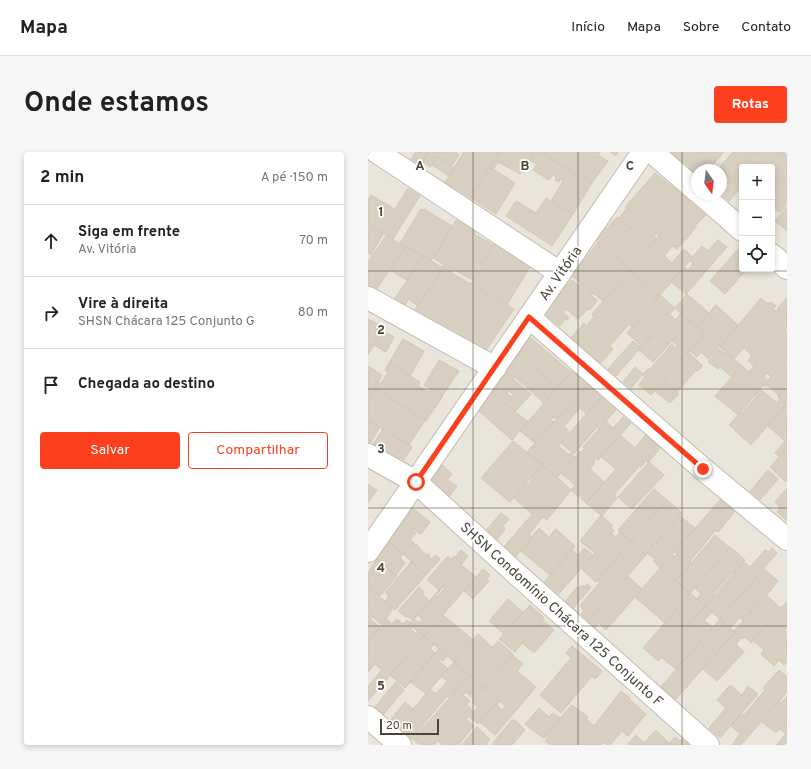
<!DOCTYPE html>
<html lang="pt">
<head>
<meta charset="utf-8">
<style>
	body { margin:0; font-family:Overpass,sans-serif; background:#f6f6f6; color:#202124 }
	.controls { position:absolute; right:12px; top:12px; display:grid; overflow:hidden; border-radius:4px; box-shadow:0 2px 6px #0003 }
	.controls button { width:36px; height:36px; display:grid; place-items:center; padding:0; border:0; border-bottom:1px solid #e0e0e0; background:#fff; color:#202124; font:20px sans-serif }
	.compass { position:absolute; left:323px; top:12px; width:36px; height:36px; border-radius:50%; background:#fff; box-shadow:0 2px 6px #0003; rotate:166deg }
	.scale { position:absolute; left:12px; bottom:10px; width:59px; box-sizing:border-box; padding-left:4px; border:2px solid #4b4439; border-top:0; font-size:11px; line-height:14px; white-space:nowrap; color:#4b4439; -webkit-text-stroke:3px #fff; paint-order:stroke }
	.stop { position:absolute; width:12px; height:12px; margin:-9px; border:3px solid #fc3f1d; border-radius:50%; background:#fff }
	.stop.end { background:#fc3f1d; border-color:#fff; box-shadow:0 1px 4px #0008 }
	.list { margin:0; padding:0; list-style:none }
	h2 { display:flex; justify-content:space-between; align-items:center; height:52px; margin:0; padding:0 16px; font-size:17px }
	h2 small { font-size:13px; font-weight:400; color:#757577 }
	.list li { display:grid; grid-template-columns:26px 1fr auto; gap:12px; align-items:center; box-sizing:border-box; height:72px; padding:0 16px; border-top:1px solid #e0e0e0 }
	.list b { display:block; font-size:15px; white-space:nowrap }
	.list p { margin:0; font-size:13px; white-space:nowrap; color:#757577 }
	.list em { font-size:13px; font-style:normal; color:#757577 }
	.actions { display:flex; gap:8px; padding:12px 16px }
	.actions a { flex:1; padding:9px 0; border:1px solid #fc3f1d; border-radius:4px; text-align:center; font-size:14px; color:#fc3f1d }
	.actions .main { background:#fc3f1d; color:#fff }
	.icon { flex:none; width:22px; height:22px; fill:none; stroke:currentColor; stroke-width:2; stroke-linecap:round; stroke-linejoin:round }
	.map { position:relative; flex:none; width:419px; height:593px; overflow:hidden; border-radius:4px }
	header { display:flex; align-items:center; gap:24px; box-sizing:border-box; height:56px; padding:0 20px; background:#fff; border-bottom:1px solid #e0e0e0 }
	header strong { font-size:19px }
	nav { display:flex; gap:22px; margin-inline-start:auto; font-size:14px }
	.intro { display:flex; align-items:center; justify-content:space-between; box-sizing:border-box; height:96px; padding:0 24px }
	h1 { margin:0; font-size:28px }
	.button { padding:10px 18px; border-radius:4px; background:#fc3f1d; color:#fff; font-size:14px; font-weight:700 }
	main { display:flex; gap:24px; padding:0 24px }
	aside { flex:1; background:#fff; border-radius:4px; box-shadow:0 2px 6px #0003 }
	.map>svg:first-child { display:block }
	.residential { fill:#eae5da; fill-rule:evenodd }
	.building { fill:#d8cfc1; stroke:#d3c7b4; fill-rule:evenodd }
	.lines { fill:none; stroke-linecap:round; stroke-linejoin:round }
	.minor-casing { stroke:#c2bbae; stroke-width:24 }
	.minor { stroke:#fff; stroke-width:22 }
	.route { stroke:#fc3f1d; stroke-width:5 }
	.grid { fill:none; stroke:#4b4439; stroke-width:1; stroke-opacity:0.55 }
	.labels { text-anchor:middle; stroke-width:3.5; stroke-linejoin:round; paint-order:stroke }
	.street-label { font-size:14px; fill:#4b4439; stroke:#fff }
	.grid-label { font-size:13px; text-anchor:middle; font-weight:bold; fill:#4b4439; stroke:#fff; stroke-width:3.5; stroke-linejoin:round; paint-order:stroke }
</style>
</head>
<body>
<header>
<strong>Mapa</strong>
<nav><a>Início</a><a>Mapa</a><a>Sobre</a><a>Contato</a></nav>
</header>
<div class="intro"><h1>Onde estamos</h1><a class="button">Rotas</a></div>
<main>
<aside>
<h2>2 min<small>A pé · 150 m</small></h2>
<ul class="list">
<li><svg class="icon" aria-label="ahead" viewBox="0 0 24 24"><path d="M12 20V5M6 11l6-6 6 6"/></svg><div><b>Siga em frente</b><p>Av. Vitória</p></div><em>70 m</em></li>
<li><svg class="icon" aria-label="right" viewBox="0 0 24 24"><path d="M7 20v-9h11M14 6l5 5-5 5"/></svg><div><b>Vire à direita</b><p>SHSN Chácara 125 Conjunto G</p></div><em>80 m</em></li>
<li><svg class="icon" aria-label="arrive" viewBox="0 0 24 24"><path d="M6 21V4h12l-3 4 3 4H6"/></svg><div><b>Chegada ao destino</b></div></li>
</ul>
<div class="actions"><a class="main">Salvar</a><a>Compartilhar</a></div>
</aside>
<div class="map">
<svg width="419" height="593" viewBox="0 0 419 593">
	<rect width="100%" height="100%" fill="#f6f3ec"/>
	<path class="residential" d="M0 0H419V593H0ZM374 15H404V117H374ZM329 18H353V42H329Z"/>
	<g class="building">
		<polygon points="48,0 61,0 53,13 43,7"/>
		<polygon points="61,0 87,0 91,3 83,15 69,5 62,15 55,10"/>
		<polygon points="96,0 131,0 116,24 114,22 113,24 115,25 103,46 77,30"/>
		<polygon points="131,0 166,0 152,22 130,10 126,16 123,14"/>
		<polygon points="166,0 172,0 224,31 205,62 183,49 195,29 192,27 191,30 187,28 188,25 185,23 181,28 165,18 169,12 161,8"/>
		<polygon points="172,0 232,0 230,3 240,9 224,31"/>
		<polygon points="242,0 250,0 248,4"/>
		<polygon points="301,0 335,0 322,15"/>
		<polygon points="335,0 356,0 340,18 329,18 329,23 321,16"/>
		<polygon points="365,0 387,0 353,38 353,18 349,18"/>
		<polygon points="387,0 413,0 400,15 374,15 374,34 361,49 353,42 353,38"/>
		<polygon points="413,0 419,0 419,23 405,39 404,15 400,15"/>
		<polygon points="69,5 86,16 81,24 64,13"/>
		<polygon points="122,15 147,31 128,62 103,46"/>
		<polygon points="287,21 322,49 291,84 257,55"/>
		<polygon points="419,23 419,52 412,61 404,54 404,39"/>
		<polygon points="40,36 52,44 25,87 0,73 0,48 3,43 27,57"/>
		<polygon points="178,46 205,62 184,94 138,64 148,49 168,61"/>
		<polygon points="321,49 338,63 327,74 328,74 322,83 309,97 305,94 296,104 304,111 316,97 325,105 291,144 262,118"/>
		<polygon points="419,55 419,79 407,69"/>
		<polygon points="259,56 288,81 286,84 289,87 283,94 251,66"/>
		<polygon points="53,57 55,58 56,57 84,74 63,109 32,91"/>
		<polygon points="249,65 283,94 262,118 228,88"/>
		<polygon points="88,68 108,79 106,82 126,93 115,111 114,110 109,118 110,119 105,128 85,117 83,120 74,115 76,113 66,106"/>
		<polygon points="0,73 15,82 3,103 0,101"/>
		<polygon points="18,84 38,95 4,143 0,143 0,110"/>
		<polygon points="350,88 359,95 318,142 303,130 316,115 320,118 325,112 322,108 334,94 340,99"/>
		<polygon points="230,90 262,118 235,149 204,124"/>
		<polygon points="126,92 163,113 139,153 103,132"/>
		<polygon points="38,95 55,104 39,128 22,118"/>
		<polygon points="372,95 374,96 374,117 379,117 357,142 342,129"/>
		<polygon points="55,104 75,116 50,154 41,147 32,160 22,154"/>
		<polygon points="75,116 146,157 112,207 42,165"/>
		<polygon points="262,118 291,144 264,175 261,172 242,194 245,197 232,212 202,187 216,171 218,174 226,165 224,162"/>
		<polygon points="204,128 211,134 213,131 225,141 223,144 229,148 222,158 220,157 210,167 198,157 195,161 201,166 199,168 197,167 192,174 178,163 196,136"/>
		<polygon points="319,142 341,161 329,175 307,156"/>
		<polygon points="292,143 307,156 274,194 259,181"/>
		<polygon points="393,146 400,152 402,150 408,154 405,157 408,159 366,207 352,195"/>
		<polygon points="419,146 419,166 409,157"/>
		<polygon points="348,153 370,173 352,195 329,175"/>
		<polygon points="410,158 419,166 419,175 386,214 380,209 384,204 377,197"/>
		<polygon points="312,162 314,162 322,169 285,210 271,198 303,163 308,168"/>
		<polygon points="0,167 16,175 0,203"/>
		<polygon points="322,169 337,181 283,243 271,233 277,225 275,222 281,216 282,217 304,192 308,196 310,194 304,189"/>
		<polygon points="417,177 419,179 419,206 403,225 399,221 396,225 400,229 396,233 381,220"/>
		<polygon points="14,178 26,185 18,200 6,193"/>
		<polygon points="337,181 352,194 340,207 333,200 329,205 322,199"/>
		<polygon points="162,185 203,220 189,235 150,202"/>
		<polygon points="35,187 56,199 42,224 21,211"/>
		<polygon points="265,189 273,195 248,224 240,217"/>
		<polygon points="351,197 356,201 358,200 374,214 364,225 352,215 350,217 340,210"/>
		<polygon points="320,200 335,214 330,219 328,218 309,240 311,242 302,251 287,239"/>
		<polygon points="150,202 189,235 176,251 147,225 145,227 138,221"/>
		<polygon points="419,206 419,235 411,244 399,233 398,235 396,233"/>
		<polygon points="71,208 91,219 74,244 56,233"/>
		<polygon points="21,211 52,230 50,234 61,240 63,237 75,244 58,269 6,236 10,230 13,232 20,220 17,218"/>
		<polygon points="0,214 14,223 5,239 0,237"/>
		<polygon points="374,214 396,233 370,263 347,244"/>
		<polygon points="267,215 275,222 263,236 255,230"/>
		<polygon points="204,219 220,232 188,267 186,265 183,268 186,270 167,291 152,279"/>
		<path d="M138 221 163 242 147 260 124 241ZM141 239 145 242 143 245 139 241Z"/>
		<polygon points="220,232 234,244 218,262 212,256 196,274 202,281 174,313 168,308 171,304 170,303 167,307 159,300"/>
		<polygon points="419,235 419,253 410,245"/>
		<polygon points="6,236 57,268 41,293 0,268 0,247"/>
		<polygon points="0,237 5,239 2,244 0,244"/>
		<polygon points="392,237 409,251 412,246 418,252 383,293 361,273 372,261 373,262 389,244 387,243"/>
		<polygon points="124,241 160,270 144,288 111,259"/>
		<polygon points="233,245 248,258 231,277 229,275 206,302 193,291"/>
		<polygon points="418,252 419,296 412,305 407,301 417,289 400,274"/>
		<polygon points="255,265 263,271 230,308 228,306 225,311 226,312 208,334 193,321 212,299 213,300 217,296 215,295 238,269 245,276"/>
		<polygon points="0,268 12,275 0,295"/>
		<polygon points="15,277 44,295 36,308 32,305 23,319 0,301"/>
		<polygon points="252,283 267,296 248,317 233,305"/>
		<polygon points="278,283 292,296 280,311 278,309 273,315 272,313 246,343 249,346 234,364 218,351"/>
		<polygon points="145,289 174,313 142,350 113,326"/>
		<polygon points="190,294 201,303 202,301 207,305 189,326 174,313"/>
		<polygon points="419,296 419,328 418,330 402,315"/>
		<polygon points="281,310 296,323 264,357 250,345"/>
		<polygon points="74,313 84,322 79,328 89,334 80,346 60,333"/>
		<polygon points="174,313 193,329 164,362 146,346 158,331 160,333 165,327 163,326"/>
		<polygon points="222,317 236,330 218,351 213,346 215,343 213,342 211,345 203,338"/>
		<polygon points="400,318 410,327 392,348 382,339"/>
		<polygon points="193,329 203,338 179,368 175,365 161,382 164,385 146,407 134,397"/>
		<polygon points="0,332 9,338 0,351"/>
		<polygon points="419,336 419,369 409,360 412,355 407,350"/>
		<polygon points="286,337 299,348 263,390 250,378"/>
		<polygon points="353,347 367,359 350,380 348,378 322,409 323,410 308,429 292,416 304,402 307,405 309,402 306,400"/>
		<polygon points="299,348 314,361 278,403 263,390"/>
		<polygon points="44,356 62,370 53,382 45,377 44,378 48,381 42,388 45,390 35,402 21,390"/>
		<polygon points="133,361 141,367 135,374 137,377 127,390 116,381"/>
		<polygon points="233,363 245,374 243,376 246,379 227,401 212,389"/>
		<polygon points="312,364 327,376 292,416 285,409 287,407 279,401 286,394 288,395 290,392 288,391"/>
		<polygon points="171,376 181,385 188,377 207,394 182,423 153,399"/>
		<polygon points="252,380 263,389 228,430 213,416 244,382 248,385"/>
		<polygon points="347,383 362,396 329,431 331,431 322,441 308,429"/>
		<polygon points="263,389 278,403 220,469 213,462 216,458 212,454 232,430 230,428"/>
		<polygon points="21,390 35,402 32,406 37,411 28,423 9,407"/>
		<polygon points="45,390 47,393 48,392 58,403 60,402 62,404 61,405 63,407 68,403 72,407 58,423 35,402"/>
		<polygon points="362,395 377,408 366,421 365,420 345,442 346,443 337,454 329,447 333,442 327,436"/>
		<polygon points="216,396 225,403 188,445 174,433 204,398 210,403"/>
		<polygon points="404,396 409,401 352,467 337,454 376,410 382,415 397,398 401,400"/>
		<polygon points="93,398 100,404 94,412 87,405"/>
		<polygon points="80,404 83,407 86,404 94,412 71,438 59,428"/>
		<polygon points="9,407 29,424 12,444 0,435 0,421"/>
		<polygon points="43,410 58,423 27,458 17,449 21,444 17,441"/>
		<path d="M93 413 108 425 56 484 42 471ZM75 435 77 436 69 445 67 444ZM50 463 54 467 51 471 46 467Z"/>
		<polygon points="292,416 322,441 297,471 267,445"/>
		<polygon points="115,417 122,423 119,427 121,429 105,447 96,439"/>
		<polygon points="396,417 410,429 397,445 396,444 375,468 371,466 362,476 352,467"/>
		<polygon points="260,424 274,437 238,478 231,471 226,477 219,470 219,469"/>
		<polygon points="219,432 223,435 204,458 196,451 208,436 215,434 217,435"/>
		<polygon points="0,435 25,456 14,473 0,461"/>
		<polygon points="51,435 56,440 54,442 62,449 45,468 39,464 38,465 30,459"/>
		<polygon points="322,441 337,454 322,472 307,459"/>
		<polygon points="398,443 413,456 383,491 377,485 375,487 366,479"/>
		<polygon points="140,447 155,460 136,482 121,469"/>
		<polygon points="419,449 419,476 414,482 415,483 396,505 393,502 396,498 385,488"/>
		<polygon points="162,453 176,466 155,490 152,487 151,488 154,491 147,500 131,487"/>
		<polygon points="337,454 344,460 336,469 345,475 308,517 293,505"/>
		<polygon points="307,459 322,472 290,509 275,496"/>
		<polygon points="0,461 4,464 2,467 12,475 0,489"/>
		<polygon points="75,463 105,488 86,510 56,484"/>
		<polygon points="19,467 24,472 29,467 35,472 39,468 42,471 0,520 0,489"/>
		<polygon points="352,467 367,480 307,548 293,535"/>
		<polygon points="174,468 186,478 166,501 154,491"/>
		<path d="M42 471 56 484 0 549V534L14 518 7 512ZM45 475 50 480 48 482 43 477Z"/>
		<polygon points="418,479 419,510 416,513 411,508 406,514 396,505"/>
		<polygon points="367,480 373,486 368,492 376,500 349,529 335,517"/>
		<polygon points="110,482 125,496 101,523 86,510"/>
		<polygon points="56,484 66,492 62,497 67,501 37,536 22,523"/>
		<polygon points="130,489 145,502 116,536 101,523"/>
		<polygon points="204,494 234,519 227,527 224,524 193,561 172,543 203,506 198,501"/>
		<polygon points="71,497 79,504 75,509 72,507 70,508 80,517 58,542 43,530"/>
		<polygon points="144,503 155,512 149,519 168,535 146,561 116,536 119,533 120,534"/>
		<polygon points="86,510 101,523 81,546 79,544 41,590 27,578 62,537 68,542 79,529 73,524"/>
		<polygon points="411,518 419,525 419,540 373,593 364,593 372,582 363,574 374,561 376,563 397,538 395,536"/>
		<polygon points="102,523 117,535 106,547 98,540 95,543 102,549 83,572 84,573 66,593 52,593 45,587"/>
		<polygon points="28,530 36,538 14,564 5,557"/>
		<polygon points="362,533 374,543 380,534 390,542 352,586 341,576 358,556 349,548"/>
		<polygon points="117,535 131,548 110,572 101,565 110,555 104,550"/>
		<polygon points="253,539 262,546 222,593 195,593 218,567 226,574"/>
		<polygon points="419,544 419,569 408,581 393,569 411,549 413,551"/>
		<polygon points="261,547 278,562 260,584 254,579 242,593 240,593 236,590 234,593 222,593"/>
		<polygon points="131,548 132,549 129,553 134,558 138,554 146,561 127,583 112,570"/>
		<polygon points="37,550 45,557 28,577 20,571"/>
		<polygon points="204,553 220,565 195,593 183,593 177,589 180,585 178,584 176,586 175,585"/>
		<polygon points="100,554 105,559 98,567 106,574 92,591 92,593 74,593 70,589"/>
		<polygon points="171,556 181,565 185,561 192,566 175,586 157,572"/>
		<polygon points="144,568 147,568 157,578 144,593 123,593"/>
		<polygon points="419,569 419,593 408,593 418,582 412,577"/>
		<polygon points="109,575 122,587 118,593 94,593"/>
		<polygon points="288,578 301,591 300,593 274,593"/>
		<polygon points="268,583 276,591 274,593 259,593"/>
		<polygon points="307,585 312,589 314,587 321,593 300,593"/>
	</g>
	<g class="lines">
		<g class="minor-casing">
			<g id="minor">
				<polyline points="9,0 192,121"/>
				<polyline points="284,0 329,39"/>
				<polyline points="333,42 374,78"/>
				<polyline points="404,103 419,116"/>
				<polyline points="0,146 127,216"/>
				<polyline points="161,165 335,317 419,387"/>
				<polyline points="0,303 48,330 142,416 340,593"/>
				<polyline points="0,399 275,0"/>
				<polyline points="0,565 32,593"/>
			</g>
		</g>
		<use href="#minor" class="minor"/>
	</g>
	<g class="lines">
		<polyline class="route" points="48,330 161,165 335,317"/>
	</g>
	<path class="grid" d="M105 0V593M210 0V593M314 0V593M0 119H419M0 237H419M0 356H419M0 474H419"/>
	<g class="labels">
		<g class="street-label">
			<text transform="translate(192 121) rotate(-55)" y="5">Av. Vitória</text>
			<text transform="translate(194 462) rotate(42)" y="5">SHSN Condomínio Chácara 125 Conjunto F</text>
		</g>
	</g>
	<g class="grid-label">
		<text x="52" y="18">A</text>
		<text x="157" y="18">B</text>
		<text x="262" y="18">C</text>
		<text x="13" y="64">1</text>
		<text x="13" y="182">2</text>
		<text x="13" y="301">3</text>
		<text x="13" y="420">4</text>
		<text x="13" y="538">5</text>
	</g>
</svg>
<div class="controls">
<button>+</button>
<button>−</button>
<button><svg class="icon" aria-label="locate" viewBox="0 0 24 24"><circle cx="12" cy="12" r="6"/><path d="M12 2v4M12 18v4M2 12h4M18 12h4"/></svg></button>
</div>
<svg class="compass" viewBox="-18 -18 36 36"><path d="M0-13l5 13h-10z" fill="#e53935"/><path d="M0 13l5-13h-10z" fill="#757577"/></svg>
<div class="scale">20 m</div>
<div class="stop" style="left:48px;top:330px"></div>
<div class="stop end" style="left:335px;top:317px"></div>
</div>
</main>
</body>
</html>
